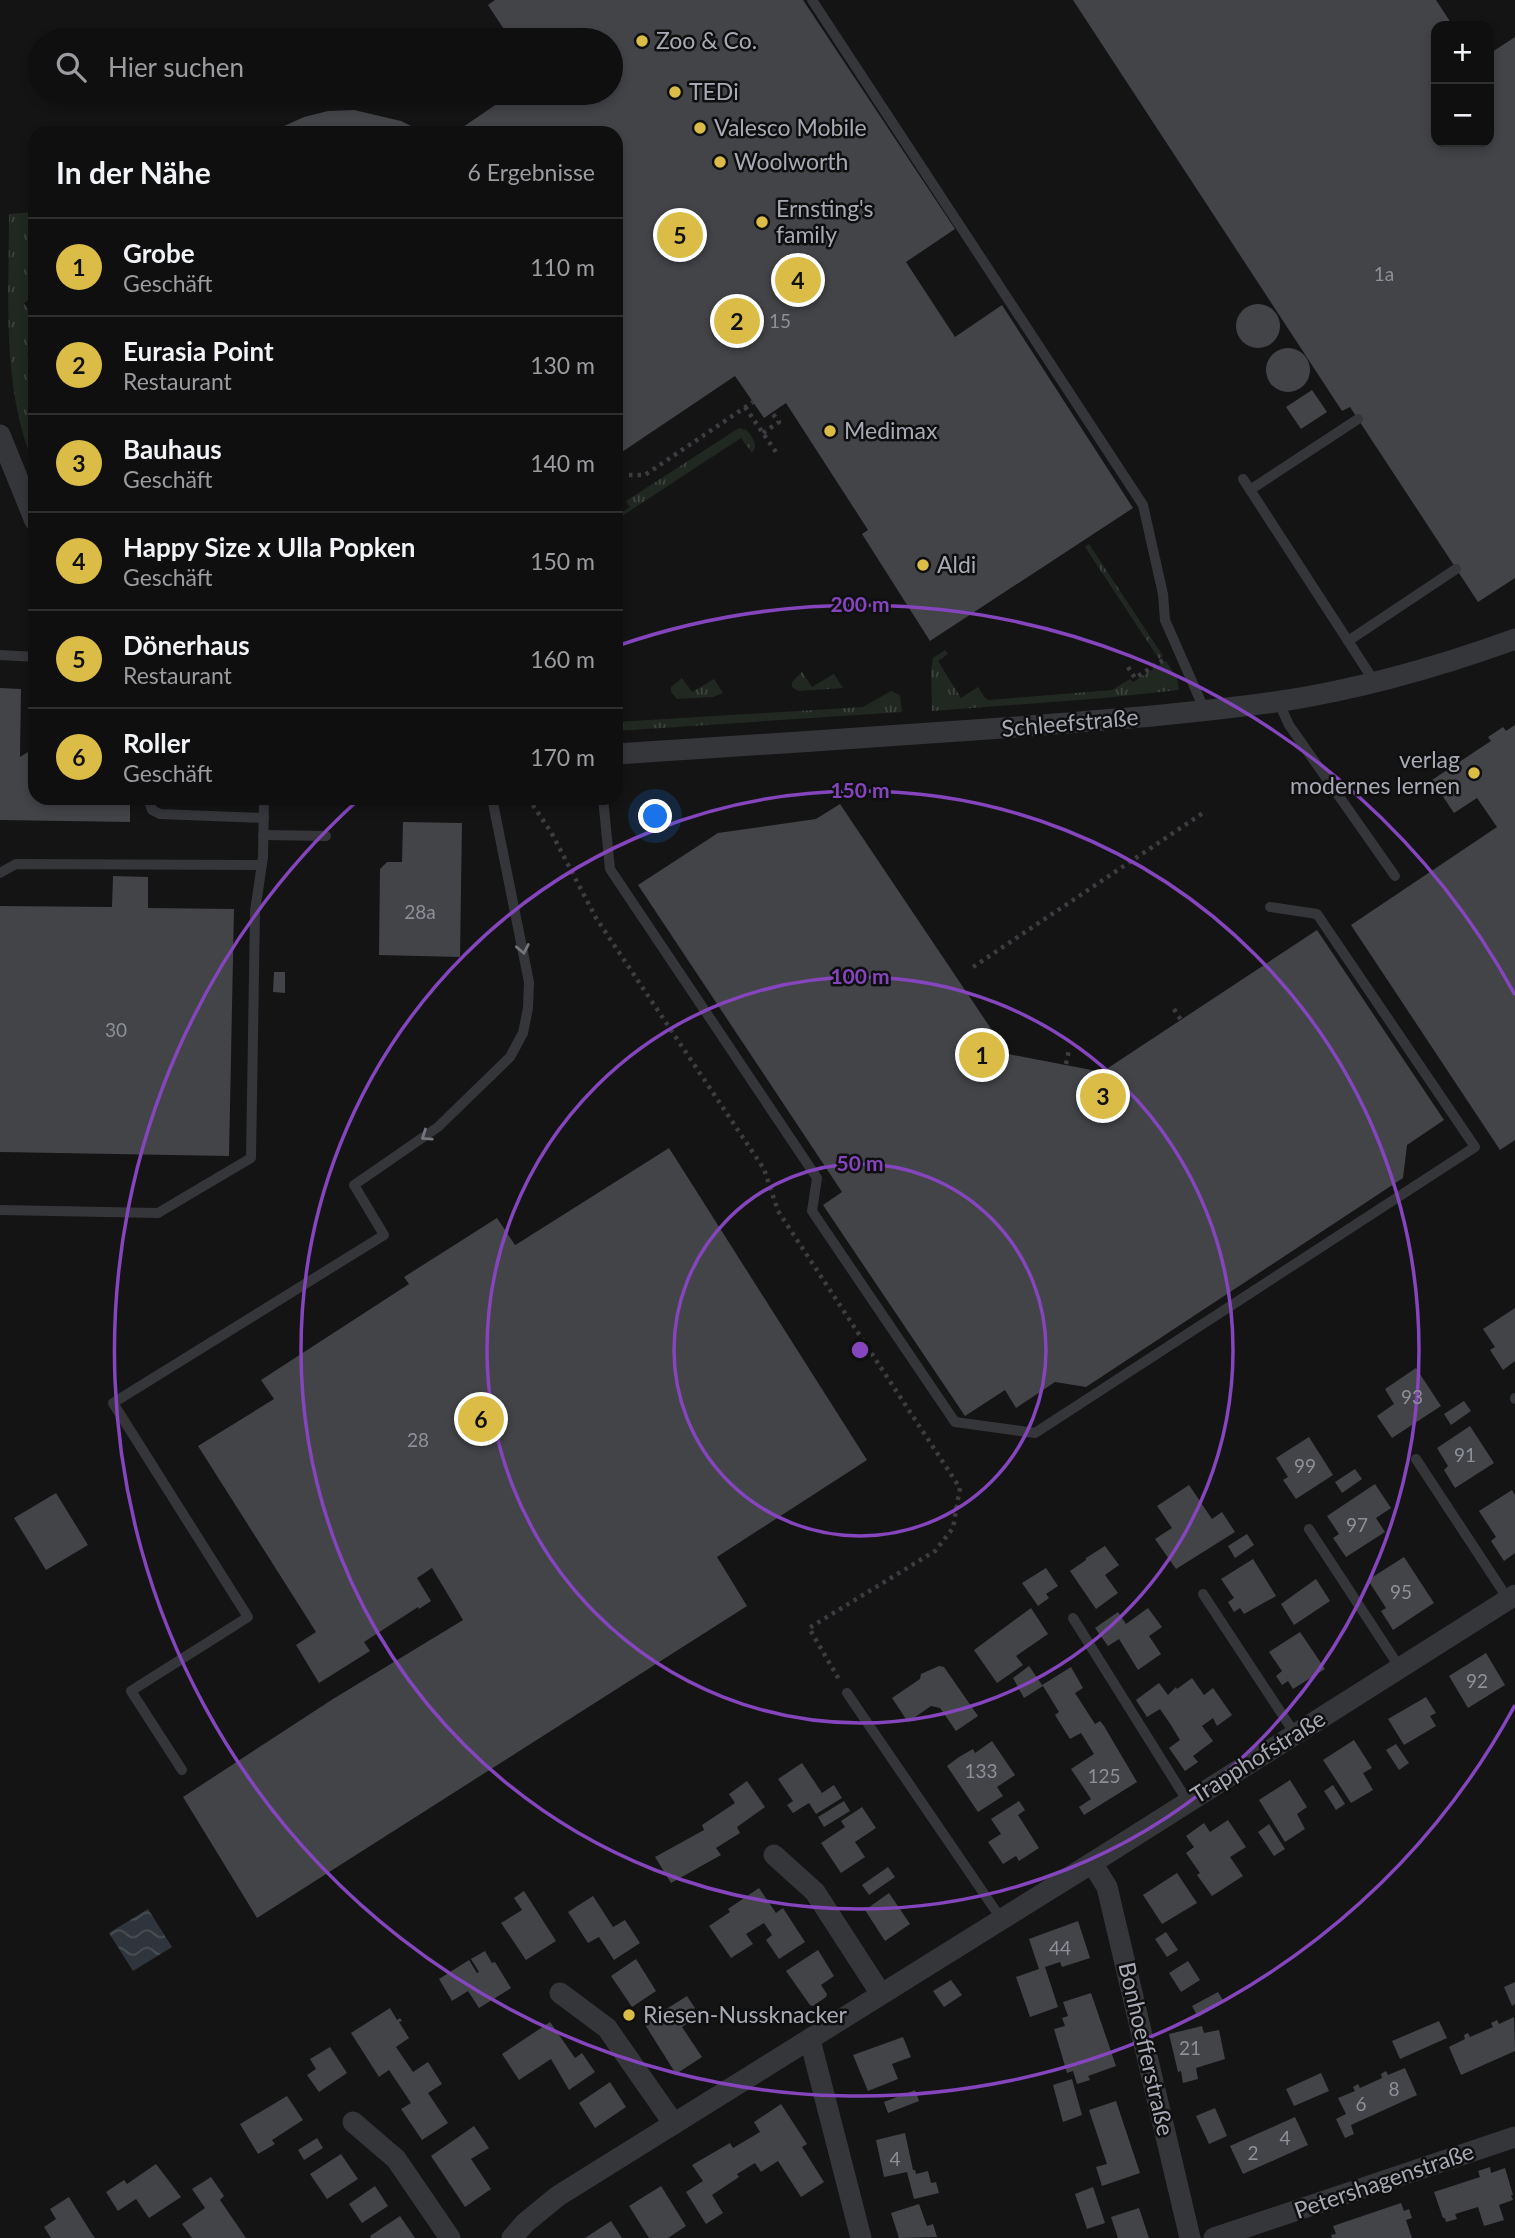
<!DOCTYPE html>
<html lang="de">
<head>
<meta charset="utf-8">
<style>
	body { margin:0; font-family:Lato,sans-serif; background:#1d1d1e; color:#f1f3f6 }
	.controls { position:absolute; right:21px; top:21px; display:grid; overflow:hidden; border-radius:14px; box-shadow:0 4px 10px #0003 }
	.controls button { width:63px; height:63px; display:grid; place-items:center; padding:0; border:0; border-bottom:2px solid #2f2f30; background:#0f0f10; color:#f1f3f6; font:35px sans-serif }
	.you { position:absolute; left:656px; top:817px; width:24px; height:24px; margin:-18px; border:5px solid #fff; border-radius:50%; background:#1a73e8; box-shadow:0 0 0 10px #1a73e833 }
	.badge { display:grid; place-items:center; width:46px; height:46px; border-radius:50%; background:#dabc47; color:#111; font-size:23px; font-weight:700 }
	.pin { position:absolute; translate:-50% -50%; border:4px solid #fff; box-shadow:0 2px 7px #0006 }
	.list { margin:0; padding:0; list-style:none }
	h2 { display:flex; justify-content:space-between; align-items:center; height:91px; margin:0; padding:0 28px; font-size:30px }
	h2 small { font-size:23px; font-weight:400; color:#9b9c9f }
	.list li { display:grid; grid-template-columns:46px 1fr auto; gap:21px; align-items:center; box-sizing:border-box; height:98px; padding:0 28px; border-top:2px solid #2f2f30 }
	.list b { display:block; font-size:26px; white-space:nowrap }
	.list p { margin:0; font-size:23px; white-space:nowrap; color:#9b9c9f }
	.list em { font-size:23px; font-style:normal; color:#9b9c9f }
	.icon { flex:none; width:38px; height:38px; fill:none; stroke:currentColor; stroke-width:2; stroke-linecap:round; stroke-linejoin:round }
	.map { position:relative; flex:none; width:1515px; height:2238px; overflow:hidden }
	.search { position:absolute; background:#0f0f10; box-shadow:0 4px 10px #0003; left:28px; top:28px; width:595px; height:77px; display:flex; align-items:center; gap:18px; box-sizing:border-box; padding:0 24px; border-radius:38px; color:#9b9c9f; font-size:26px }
	.panel { position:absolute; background:#0f0f10; box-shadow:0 4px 10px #0003; left:28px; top:126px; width:595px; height:679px; border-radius:21px }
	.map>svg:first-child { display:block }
	.grass { fill:url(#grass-tufts) }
	.water { fill:url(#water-waves) }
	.building { fill:#434448 }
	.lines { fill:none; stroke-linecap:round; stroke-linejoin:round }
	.path { stroke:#3c3c41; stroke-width:4.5; stroke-dasharray:3.5 5; stroke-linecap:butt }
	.lane { stroke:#35363a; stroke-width:10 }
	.street { stroke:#35363a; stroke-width:21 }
	.oneway { stroke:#74767d }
	.ring { fill:none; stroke:#8445bd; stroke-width:3.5 }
	.poi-dot { fill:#dabc47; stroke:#0f0f10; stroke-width:2.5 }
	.labels { text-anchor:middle; stroke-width:5; stroke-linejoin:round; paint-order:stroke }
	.number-label { font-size:19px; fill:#8e9099 }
	.poi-label { font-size:23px; fill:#a7aab4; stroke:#0f0f10; text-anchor:start }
	.street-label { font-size:23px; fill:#a7aab4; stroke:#0f0f10 }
	.centre { fill:#8445bd; stroke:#0f0f10; stroke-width:3.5 }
	.ring-label { font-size:21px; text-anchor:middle; font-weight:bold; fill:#8445bd; stroke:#0f0f10; stroke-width:5; stroke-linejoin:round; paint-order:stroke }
</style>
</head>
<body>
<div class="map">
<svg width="1515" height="2238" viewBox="0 0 1515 2238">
	<defs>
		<pattern id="grass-tufts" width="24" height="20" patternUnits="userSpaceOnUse" patternTransform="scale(1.75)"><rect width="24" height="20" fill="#212822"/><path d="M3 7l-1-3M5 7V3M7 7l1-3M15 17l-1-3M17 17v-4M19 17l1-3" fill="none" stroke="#3e4440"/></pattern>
		<pattern id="water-waves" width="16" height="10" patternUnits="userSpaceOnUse" patternTransform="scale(1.75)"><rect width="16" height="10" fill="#2f353c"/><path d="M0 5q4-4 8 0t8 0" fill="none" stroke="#4a5056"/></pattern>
	</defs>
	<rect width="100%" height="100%" fill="#141415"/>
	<g class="grass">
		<path d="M35 212V275L28 279 35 289V296L24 303 35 320V348L27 354 35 369 30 375 35 384V468C1 387 9 300 9 214Z"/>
		<path d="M739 428 747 430C752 438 759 445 752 453L741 438 616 520V516L630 507 626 501Z"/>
		<polygon points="1089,544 1163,656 1159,659 1085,547"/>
		<polygon points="945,650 948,654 938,661 961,698 978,687 985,698 989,700 1112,690 1130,679 1133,682 1166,661 1177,678 1179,690 1104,698 932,711 931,670 933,658"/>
		<polygon points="802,672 812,687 834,674 843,688 798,691 792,687 792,682"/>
		<polygon points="682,678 692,692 714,679 723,693 713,697 677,699 671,692 671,687"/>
		<polygon points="891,691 900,695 902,712 616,731 616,722 863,707"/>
	</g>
	<polygon class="water" points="148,1909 172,1947 133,1971 109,1933"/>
	<g class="building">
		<polygon points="495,0 803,0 955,229 906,262 955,337 1002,305 1133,508 930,641 862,534 868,530 786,403 764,418 735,376 616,456 616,133 454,133 513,93 611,93 611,40 511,40 488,5"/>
		<polygon points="1073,0 1436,0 1453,26 1436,26 1436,142 1489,142 1489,54 1515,37 1515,578 1478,602 1350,407 1342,411"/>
		<polygon points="354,110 401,121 425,133 269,133 304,117 328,111"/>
		<circle cx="1258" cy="326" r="22"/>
		<circle cx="1288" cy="370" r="22"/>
		<polygon points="1312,390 1327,412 1301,429 1286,407"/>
		<polygon points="0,688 21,689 20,757 28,752 35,758 35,798 130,798 130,822 0,820"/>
		<polygon points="1515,725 1515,1140 1500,1150 1351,925 1497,827 1477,798 1454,813 1432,780 1491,741 1488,737 1503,727 1506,731"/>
		<polygon points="840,804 1008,1054 1102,1072 1317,930 1444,1120 1407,1145 1403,1178 1086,1387 1055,1382 1016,1408 1005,1390 965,1416 823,1205 842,1192 638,885 718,833 816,819"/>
		<polygon points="403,822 462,823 460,957 379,955 380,869 387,862 402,862"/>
		<polygon points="113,876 148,877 148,908 234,909 229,1156 0,1152 0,906 112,907"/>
		<polygon points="274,972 285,972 285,993 273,992"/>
		<polygon points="669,1148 867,1460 717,1557 747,1606 257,1918 183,1797 333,1699 463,1620 432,1568 417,1578 431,1601 419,1609 418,1607 364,1642 370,1651 319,1683 296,1645 316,1632 198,1446 274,1399 261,1380 409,1284 404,1277 497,1218 515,1245 517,1244"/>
		<polygon points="1515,1308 1515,1361 1503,1370 1490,1350 1495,1347 1483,1329"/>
		<polygon points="1416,1368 1441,1406 1392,1438 1377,1416 1394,1404 1385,1389"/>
		<polygon points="1464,1401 1471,1411 1451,1425 1444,1414"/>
		<polygon points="1470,1426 1494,1463 1455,1488 1444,1470 1448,1466 1437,1448"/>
		<polygon points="1309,1437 1333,1475 1296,1499 1283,1480 1288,1477 1276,1458"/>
		<polygon points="1355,1469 1362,1479 1342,1493 1335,1482"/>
		<polygon points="1375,1484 1391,1508 1376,1518 1385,1532 1346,1557 1333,1538 1339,1534 1327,1516"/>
		<polygon points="1189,1485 1212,1519 1222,1512 1235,1532 1176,1569 1155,1539 1172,1528 1157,1506"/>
		<polygon points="1512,1490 1515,1495 1515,1553 1504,1561 1491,1541 1496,1537 1479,1511"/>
		<polygon points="56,1493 88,1545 46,1570 14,1518"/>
		<polygon points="1247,1534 1254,1545 1235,1558 1228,1546"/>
		<polygon points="1105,1546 1119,1565 1105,1575 1118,1593 1096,1609 1070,1571 1086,1560 1086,1558"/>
		<polygon points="1404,1557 1434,1603 1393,1630 1381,1611 1386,1608 1368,1580"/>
		<polygon points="1253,1559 1276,1596 1244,1614 1240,1608 1234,1612 1228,1602 1234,1598 1221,1579"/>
		<polygon points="1046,1568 1058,1586 1046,1594 1049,1598 1038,1606 1022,1583"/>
		<polygon points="1316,1579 1330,1601 1294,1625 1281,1604"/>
		<polygon points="1031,1608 1048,1634 1016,1656 1023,1665 997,1683 974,1650"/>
		<polygon points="1148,1608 1162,1627 1149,1636 1161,1654 1138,1670 1119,1639 1108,1646 1095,1628 1118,1612 1126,1624"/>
		<polygon points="1300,1632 1325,1669 1293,1689 1288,1681 1282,1685 1276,1676 1282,1671 1269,1652"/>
		<polygon points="1486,1653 1505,1685 1468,1708 1449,1676"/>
		<polygon points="939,1666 944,1667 978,1716 956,1731 940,1708 931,1706 908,1722 892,1698 920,1679 921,1674"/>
		<polygon points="1029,1666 1042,1685 1071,1667 1083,1688 1075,1693 1095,1724 1100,1721 1104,1726 1137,1782 1084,1815 1079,1807 1091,1799 1071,1769 1094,1754 1081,1733 1070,1739 1055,1715 1059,1712 1043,1686 1024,1698 1013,1678"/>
		<polygon points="1192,1678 1204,1695 1213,1688 1232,1715 1217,1726 1213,1718 1202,1726 1213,1741 1193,1756 1198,1762 1185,1771 1169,1748 1180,1740 1171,1725 1160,1709 1147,1717 1136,1700 1159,1683 1168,1695 1176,1687 1177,1689"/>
		<polygon points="1426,1697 1436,1713 1430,1716 1436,1726 1404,1745 1388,1719"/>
		<polygon points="1354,1740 1372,1768 1363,1773 1373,1790 1351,1803 1323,1760"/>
		<polygon points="992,1741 1015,1775 997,1787 1003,1796 978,1812 947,1766 959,1757 973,1749 975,1753"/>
		<polygon points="1396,1744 1409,1763 1399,1770 1386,1750"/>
		<polygon points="802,1763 822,1793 834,1785 842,1798 816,1814 809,1803 793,1813 787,1805 793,1801 778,1779"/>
		<polygon points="1290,1780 1307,1807 1297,1814 1305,1829 1285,1842 1259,1800"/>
		<polygon points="747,1781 765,1807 737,1827 740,1833 716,1848 721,1855 671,1883 655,1857 704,1830 702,1825 735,1803 729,1794"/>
		<polygon points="1333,1785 1345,1804 1336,1810 1324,1791"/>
		<polygon points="844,1801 850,1811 824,1827 818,1817"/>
		<polygon points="1019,1801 1025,1810 1018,1815 1039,1848 1019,1861 1016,1856 1003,1864 988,1842 1001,1834 991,1819"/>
		<polygon points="862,1807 876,1828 855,1842 865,1857 841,1873 821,1843 845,1827 841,1821"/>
		<polygon points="1228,1820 1246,1847 1230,1857 1243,1876 1212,1896 1197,1875 1200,1873 1186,1853 1194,1847 1186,1836 1204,1823 1210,1832"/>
		<polygon points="1269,1824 1285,1849 1274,1856 1258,1832"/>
		<polygon points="888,1867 895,1877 869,1895 862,1885"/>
		<polygon points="1177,1873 1197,1903 1162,1924 1143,1895"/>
		<polygon points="759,1888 776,1913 783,1908 805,1942 779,1959 766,1940 772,1935 764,1923 746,1934 753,1944 731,1958 709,1926 730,1912 728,1909"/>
		<polygon points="524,1891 556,1941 526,1960 501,1923 522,1910 514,1898"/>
		<polygon points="889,1893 910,1924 885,1941 865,1910"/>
		<polygon points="593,1896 613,1927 625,1920 640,1943 614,1960 599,1937 588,1943 568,1912"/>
		<polygon points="1078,1921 1090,1958 1062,1967 1060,1962 1045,1967 1058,2007 1030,2017 1016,1977 1039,1969 1029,1939"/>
		<polygon points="1166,1932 1178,1950 1167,1957 1155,1939"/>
		<polygon points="818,1950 834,1976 821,1985 827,1994 826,1997 813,2006 810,2005 786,1971"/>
		<polygon points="485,1951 492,1963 495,1962 511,1988 479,2008 468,1991 452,2001 439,1979 469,1960 477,1973 479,1972 471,1959"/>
		<polygon points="636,1959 656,1991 632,2007 611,1976"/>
		<polygon points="1188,1961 1200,1980 1181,1992 1169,1973"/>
		<polygon points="951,1980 962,1995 944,2007 933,1991"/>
		<polygon points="1515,1982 1515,2004 1512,2006 1504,1987"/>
		<polygon points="1218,1992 1224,2002 1198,2017 1192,2006"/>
		<polygon points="1091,1993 1116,2066 1088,2076 1090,2080 1077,2084 1073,2071 1067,2073 1054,2029 1065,2026 1062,2018 1068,2016 1063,2002"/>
		<polygon points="687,1996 695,2008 688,2013 692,2020 682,2027 702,2057 676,2074 644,2023"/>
		<polygon points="390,2008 397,2020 400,2018 402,2021 399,2022 409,2038 396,2047 413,2072 428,2062 442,2084 428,2093 448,2123 422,2140 401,2109 411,2103 389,2070 379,2077 351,2033"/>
		<polygon points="1514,2017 1515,2051 1461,2075 1449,2047 1465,2039 1464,2035 1468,2033 1470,2037 1493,2027 1491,2023 1497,2020 1499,2024"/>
		<polygon points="1439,2021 1447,2038 1400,2059 1392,2041"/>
		<polygon points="550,2022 575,2058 582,2053 595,2072 569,2090 551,2059 519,2080 502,2054"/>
		<polygon points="1202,2026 1204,2033 1219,2030 1225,2059 1196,2068 1198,2079 1183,2083 1181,2071 1178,2072 1169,2034"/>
		<polygon points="903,2037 911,2057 892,2064 898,2079 868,2091 853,2055"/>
		<polygon points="330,2047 347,2073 319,2092 307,2075 316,2069 310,2059"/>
		<polygon points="1405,2068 1417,2095 1351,2125 1354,2134 1345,2138 1336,2119 1346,2114 1338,2098 1355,2091 1353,2087 1358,2084 1360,2088 1382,2078 1381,2074 1386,2071 1388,2075"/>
		<polygon points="1321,2073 1329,2091 1294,2106 1286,2089"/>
		<polygon points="1072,2079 1082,2115 1063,2122 1053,2085"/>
		<polygon points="610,2082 626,2107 595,2128 579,2103"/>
		<polygon points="915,2090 919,2101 888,2113 884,2102"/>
		<polygon points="287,2096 303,2120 272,2140 275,2144 258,2154 240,2124"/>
		<polygon points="1116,2101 1140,2173 1102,2186 1096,2167 1107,2164 1089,2110"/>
		<polygon points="781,2104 807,2144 802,2147 824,2182 801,2197 778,2161 761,2172 755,2163 737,2174 739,2177 712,2195 723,2213 706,2224 686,2192 703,2181 692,2165 730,2143 733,2148 760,2132 754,2122"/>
		<polygon points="1215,2108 1227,2136 1209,2144 1196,2116"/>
		<polygon points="1295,2117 1308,2145 1243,2174 1230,2146"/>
		<polygon points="474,2126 489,2148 471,2159 491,2189 465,2207 431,2156"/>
		<polygon points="905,2133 913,2170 915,2170 916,2174 928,2171 931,2183 936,2182 939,2193 914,2199 907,2172 884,2177 876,2140"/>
		<polygon points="317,2138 323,2148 304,2160 298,2150"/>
		<polygon points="341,2154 358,2179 327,2199 310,2174"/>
		<polygon points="156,2164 181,2197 149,2218 136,2199 118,2211 106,2192 124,2180 127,2184"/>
		<polygon points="1490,2167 1491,2173 1505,2168 1513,2195 1511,2195 1513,2200 1499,2205 1504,2220 1484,2226 1478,2207 1455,2214 1457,2219 1446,2222 1445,2218 1443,2218 1434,2192 1480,2177 1478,2171"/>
		<polygon points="211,2177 224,2196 220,2200 246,2238 192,2238 182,2224 205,2208 192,2189"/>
		<polygon points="375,2186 388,2206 362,2223 349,2204"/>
		<polygon points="661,2186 686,2226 668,2238 649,2238 629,2206"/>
		<polygon points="1093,2187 1105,2223 1087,2229 1075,2194"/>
		<polygon points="69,2197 92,2234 95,2238 51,2238 44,2227 56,2219 50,2209"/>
		<polygon points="1401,2203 1404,2211 1409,2209 1412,2218 1406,2220 1412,2238 1332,2238 1331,2235 1336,2234 1333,2226"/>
		<polygon points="919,2204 927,2226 933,2224 937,2237 899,2238 891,2213"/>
		<polygon points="1139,2208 1149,2238 1118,2238 1111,2217"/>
		<polygon points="400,2216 415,2238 371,2238 370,2236"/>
		<polygon points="611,2221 622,2238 585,2238"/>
	</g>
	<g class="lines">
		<g class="path">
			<polyline points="745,407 776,452"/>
			<polyline points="763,433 779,422 772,413"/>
			<polyline points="629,475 645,475 753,402"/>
			<polyline points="1128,667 1135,678 1165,659"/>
			<polyline points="528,798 551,832 596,918 764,1169 778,1211 960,1488 953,1528 935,1551 809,1628 840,1681"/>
			<polyline points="973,967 1206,811"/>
			<polyline points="1174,1009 1181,1020"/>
			<polyline points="1066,1064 1069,1050"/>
		</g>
		<g class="lane">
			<polyline points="812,0 1143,505 1163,594 1165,620 1205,711"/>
			<polyline points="1243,479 1374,681"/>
			<polyline points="1250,490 1358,419"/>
			<polyline points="1348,641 1456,569"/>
			<polyline points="0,655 35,657"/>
			<polyline points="1278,701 1289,725 1395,876"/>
			<polyline points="148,798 152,810 160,814 264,818"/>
			<polyline points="603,798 610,869 817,1178 812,1211 955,1422 1035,1433 1475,1147 1317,914 1270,907"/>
			<polyline points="263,835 326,836"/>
			<polyline points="0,873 16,864 261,865"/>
			<polyline points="0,1210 158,1213 251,1158 255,911 263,857 264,798"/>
			<polyline points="1515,1398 1515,1399"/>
			<polyline points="1416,1459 1508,1599"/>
			<polyline points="1309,1529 1400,1668"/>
			<polyline points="1203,1594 1295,1734"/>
			<polyline points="1073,1618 1188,1802"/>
			<polyline points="847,1693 1002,1920"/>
			<polyline points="182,1770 131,1691 248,1617 113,1403 384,1235 354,1185 438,1127 510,1057 523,1033 528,1008 529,982 492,798"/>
		</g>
		<g class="street">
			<polyline points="0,435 35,521"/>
			<path d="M616 754C750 745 883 737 1017 727 1103 720 1189 714 1275 702 1356 690 1438 667 1515 639"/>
			<polyline points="774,1855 815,1892 881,1994"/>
			<polyline points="1092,1863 1107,1887 1190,2238"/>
			<polyline points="560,1993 607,2028 674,2124"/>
			<polyline points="810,2040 861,2238"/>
			<polyline points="353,2122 396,2159 450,2238"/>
			<polyline points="512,2238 525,2223 558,2196 1092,1863 1515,1595"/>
			<polyline points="1214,2238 1515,2137"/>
		</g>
	</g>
	<defs><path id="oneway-chevron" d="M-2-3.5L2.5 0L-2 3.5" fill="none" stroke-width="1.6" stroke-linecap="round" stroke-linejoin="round" transform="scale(1.75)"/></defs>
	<g class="oneway">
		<use href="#oneway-chevron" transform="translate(523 949) rotate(79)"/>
		<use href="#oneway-chevron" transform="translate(426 1136) rotate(146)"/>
	</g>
	<g class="ring">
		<circle cx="860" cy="1350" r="186"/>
		<circle cx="860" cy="1350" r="373"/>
		<circle cx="860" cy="1350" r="559"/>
		<path d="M1515 1705A745 745 0 1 1 357 801M617 646A745 745 0 0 1 1515 995"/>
	</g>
	<g class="poi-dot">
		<circle cx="642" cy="41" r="7"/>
		<circle cx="675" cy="92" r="7"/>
		<circle cx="700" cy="128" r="7"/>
		<circle cx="720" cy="162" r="7"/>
		<circle cx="762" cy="222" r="7"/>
		<circle cx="830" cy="431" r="7"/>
		<circle cx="923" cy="565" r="7"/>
		<circle cx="1474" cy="773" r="7"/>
		<circle cx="629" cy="2015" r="7"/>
	</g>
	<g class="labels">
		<g class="number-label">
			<text x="1384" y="281">1a</text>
			<text x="780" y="328">15</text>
			<text x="420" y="919">28a</text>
			<text x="116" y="1037">30</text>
			<text x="1412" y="1404">93</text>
			<text x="418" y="1447">28</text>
			<text x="1465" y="1462">91</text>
			<text x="1305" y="1473">99</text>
			<text x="1357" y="1532">97</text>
			<text x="1401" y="1599">95</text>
			<text x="1477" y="1688">92</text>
			<text x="981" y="1778">133</text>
			<text x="1104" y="1783">125</text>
			<text x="1060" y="1955">44</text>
			<text x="1190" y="2055">21</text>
			<text x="1394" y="2096">8</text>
			<text x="1361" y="2111">6</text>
			<text x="1285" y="2145">4</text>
			<text x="1253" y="2160">2</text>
			<text x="895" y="2166">4</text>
		</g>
		<g class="poi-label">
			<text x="656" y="49">Zoo &amp; Co.</text>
			<text x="689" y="100">TEDi</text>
			<text x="714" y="136">Valesco Mobile</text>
			<text x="734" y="170">Woolworth</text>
			<text x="776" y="217">Ernsting's<tspan x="776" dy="26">family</tspan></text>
			<text x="844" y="439">Medimax</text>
			<text x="937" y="573">Aldi</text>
			<text x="1460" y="768" text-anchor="end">verlag<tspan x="1460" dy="26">modernes lernen</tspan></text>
			<text x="643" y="2023">Riesen-Nussknacker</text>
		</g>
		<g class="street-label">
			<text transform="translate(1070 723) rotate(-5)" y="8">Schleefstraße</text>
			<text transform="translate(1258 1757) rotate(-32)" y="8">Trapphofstraße</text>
			<text transform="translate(1146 2049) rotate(77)" y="8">Bonhoefferstraße</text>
			<text transform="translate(1384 2181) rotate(-19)" y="8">Petershagenstraße</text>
		</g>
	</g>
	<circle cx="860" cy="1350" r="10" class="centre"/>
	<g class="ring-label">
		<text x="860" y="612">200 m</text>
		<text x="860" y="798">150 m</text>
		<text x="860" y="984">100 m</text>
		<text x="860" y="1171">50 m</text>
	</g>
</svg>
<div class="controls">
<button>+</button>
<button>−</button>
</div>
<div class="you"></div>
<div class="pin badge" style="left:982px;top:1055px">1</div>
<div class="pin badge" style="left:737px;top:321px">2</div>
<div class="pin badge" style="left:1103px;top:1096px">3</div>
<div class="pin badge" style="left:798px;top:280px">4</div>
<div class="pin badge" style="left:680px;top:235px">5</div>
<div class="pin badge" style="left:481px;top:1419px">6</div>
<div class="search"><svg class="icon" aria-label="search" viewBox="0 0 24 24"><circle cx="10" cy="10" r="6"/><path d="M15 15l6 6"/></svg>Hier suchen</div>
<section class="panel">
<h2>In der Nähe<small>6 Ergebnisse</small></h2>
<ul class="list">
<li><span class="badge">1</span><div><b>Grobe</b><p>Geschäft</p></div><em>110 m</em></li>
<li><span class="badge">2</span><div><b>Eurasia Point</b><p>Restaurant</p></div><em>130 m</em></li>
<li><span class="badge">3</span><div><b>Bauhaus</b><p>Geschäft</p></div><em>140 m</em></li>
<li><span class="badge">4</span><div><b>Happy Size x Ulla Popken</b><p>Geschäft</p></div><em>150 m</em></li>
<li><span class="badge">5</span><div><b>Dönerhaus</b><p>Restaurant</p></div><em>160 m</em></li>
<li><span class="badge">6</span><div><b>Roller</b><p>Geschäft</p></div><em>170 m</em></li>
</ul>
</section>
</div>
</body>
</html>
